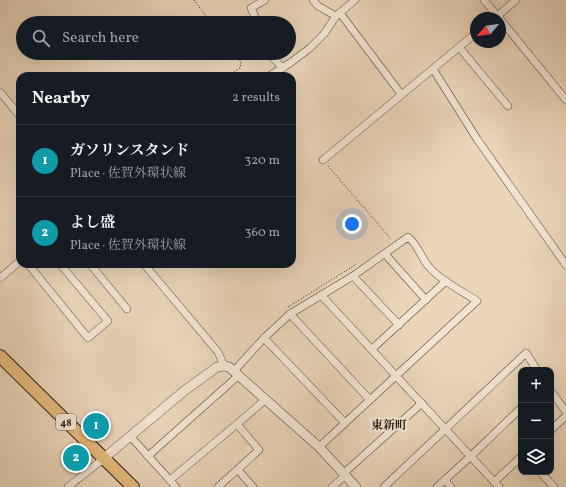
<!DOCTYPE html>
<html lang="en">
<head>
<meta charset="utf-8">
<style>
	body { margin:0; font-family:Vollkorn,"Noto Serif JP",serif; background:#20242c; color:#f1f3f6 }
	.controls { position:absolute; right:12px; bottom:12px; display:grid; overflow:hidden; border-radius:8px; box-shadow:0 4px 16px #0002 }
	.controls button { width:36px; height:36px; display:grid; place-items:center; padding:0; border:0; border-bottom:1px solid #363941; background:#171b24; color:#f1f3f6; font:20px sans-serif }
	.compass { position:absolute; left:470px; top:12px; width:36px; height:36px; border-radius:50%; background:#171b24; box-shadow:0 4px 16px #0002; rotate:241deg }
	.you { position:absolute; left:352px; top:224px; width:14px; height:14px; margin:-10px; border:3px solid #fff; border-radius:50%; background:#1a73e8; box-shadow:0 0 0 6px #1a73e833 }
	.badge { display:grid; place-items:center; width:26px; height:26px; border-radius:50%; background:#c59692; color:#fff; font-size:13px; font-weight:700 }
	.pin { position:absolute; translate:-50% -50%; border:2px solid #fff; box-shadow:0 1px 4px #0006 }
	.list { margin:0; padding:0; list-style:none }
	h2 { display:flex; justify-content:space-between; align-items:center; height:52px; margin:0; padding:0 16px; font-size:17px }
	h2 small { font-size:13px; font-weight:400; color:#9ea1a6 }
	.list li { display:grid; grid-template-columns:26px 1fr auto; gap:12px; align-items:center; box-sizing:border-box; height:72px; padding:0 16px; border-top:1px solid #363941 }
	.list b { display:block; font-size:15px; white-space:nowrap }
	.list p { margin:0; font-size:13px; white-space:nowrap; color:#9ea1a6 }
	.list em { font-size:13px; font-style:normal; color:#9ea1a6 }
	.icon { flex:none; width:22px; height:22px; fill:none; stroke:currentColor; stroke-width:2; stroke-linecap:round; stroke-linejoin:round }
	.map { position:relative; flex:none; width:566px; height:487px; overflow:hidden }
	.search { position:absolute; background:#171b24; box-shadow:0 4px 16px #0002; left:16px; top:16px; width:280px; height:44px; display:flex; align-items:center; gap:10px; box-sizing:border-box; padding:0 14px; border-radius:22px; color:#9ea1a6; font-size:15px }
	.panel { position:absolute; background:#171b24; box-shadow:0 4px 16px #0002; left:16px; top:72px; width:280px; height:196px; border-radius:12px }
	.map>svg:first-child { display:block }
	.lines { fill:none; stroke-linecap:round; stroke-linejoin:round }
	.minor-casing { stroke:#584a3e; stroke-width:8 }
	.tertiary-casing { stroke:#584a3e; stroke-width:10 }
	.primary-casing { stroke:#271c15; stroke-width:14 }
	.path { stroke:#271c15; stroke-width:1; stroke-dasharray:1 2; stroke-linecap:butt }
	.minor { stroke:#f1e4d2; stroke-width:7 }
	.tertiary { stroke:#f1e4d2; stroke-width:9 }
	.primary { stroke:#e5ba7c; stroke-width:12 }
	.labels { text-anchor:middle; stroke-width:4; stroke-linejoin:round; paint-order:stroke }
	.shield { fill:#f1e4d2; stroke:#64584e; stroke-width:1 }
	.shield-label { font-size:10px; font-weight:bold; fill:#271c15 }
	.neighbourhood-label { font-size:12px; font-weight:bold; fill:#271c15; stroke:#f1e4d2 }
</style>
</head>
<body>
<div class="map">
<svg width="566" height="487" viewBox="0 0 566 487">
	<rect width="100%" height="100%" fill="#ead5b9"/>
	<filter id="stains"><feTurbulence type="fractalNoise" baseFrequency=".005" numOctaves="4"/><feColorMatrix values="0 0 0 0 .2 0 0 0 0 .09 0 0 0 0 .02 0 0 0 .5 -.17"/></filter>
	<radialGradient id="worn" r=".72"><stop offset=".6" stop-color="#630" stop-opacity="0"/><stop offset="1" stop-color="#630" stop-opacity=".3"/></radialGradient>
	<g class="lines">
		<g class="minor-casing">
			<g id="minor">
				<polyline points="313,0 318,6 336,16"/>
				<polyline points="484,0 499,18"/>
				<polyline points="340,13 401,94"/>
				<polyline points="495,18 516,0"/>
				<polyline points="500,19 566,100"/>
				<polyline points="258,23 251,8 265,0"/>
				<polyline points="459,47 508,106"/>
				<polyline points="268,53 283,68"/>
				<polyline points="433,69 477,139 566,265"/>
				<polyline points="269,76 290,63 310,48 324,34 336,16 355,0"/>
				<polyline points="0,92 20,116"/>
				<polyline points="323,160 476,33"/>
				<polyline points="385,254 426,300"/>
				<polyline points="28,264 88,338 108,321 60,264"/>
				<polyline points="90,264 127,309"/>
				<polyline points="144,264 218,352 224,366"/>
				<polyline points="353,276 399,325"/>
				<polyline points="0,278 20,261"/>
				<polyline points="321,295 499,487"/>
				<polyline points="290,314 370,400"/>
				<polyline points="264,338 345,423"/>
				<polyline points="372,349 446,281"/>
				<path d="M234 371 264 338 290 314 353 276 408 237C418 244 421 259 430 268 441 281 462 291 477 301L319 447"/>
				<polyline points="551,391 566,412"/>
				<polyline points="551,430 566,416"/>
				<polyline points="131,437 176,487"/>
				<polyline points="148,456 238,376"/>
				<polyline points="238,470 253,487"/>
				<polyline points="540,472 554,487"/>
				<polyline points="344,473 422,403"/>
				<polyline points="170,480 237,424"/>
				<polyline points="445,480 451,487"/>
				<polyline points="494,482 521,457"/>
				<polyline points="68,487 103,459"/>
				<polyline points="218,487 259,450 237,424 265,400"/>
				<polyline points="332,487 346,475"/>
				<polyline points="384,487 526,353 537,370"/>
				<polyline points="437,487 471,456 521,408"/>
			</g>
		</g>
		<g class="tertiary-casing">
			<polyline id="tertiary" points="103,459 184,391 217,367 224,366 229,367 319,447 356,487"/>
		</g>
		<g class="primary-casing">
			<polyline id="primary" points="0,356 133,487"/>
		</g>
		<g class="path">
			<polyline points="194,0 211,23"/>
			<polyline points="226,76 240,68 241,62 234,53"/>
			<polyline points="328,166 391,239"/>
			<polyline points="288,307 355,265"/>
		</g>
		<use href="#minor" class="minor"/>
		<use href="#tertiary" class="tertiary"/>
		<use href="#primary" class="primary"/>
	</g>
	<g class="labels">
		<rect class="shield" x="56" y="414" width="20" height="16" rx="3"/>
		<g class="shield-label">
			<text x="66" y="426">48</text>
		</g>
		<g class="neighbourhood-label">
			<text x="389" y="429">東新町</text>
		</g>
	</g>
	<rect width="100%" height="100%" filter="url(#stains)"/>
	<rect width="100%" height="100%" fill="url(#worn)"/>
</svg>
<div class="controls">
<button>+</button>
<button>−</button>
<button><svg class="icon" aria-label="layers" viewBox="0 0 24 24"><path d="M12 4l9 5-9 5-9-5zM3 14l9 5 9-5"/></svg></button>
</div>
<svg class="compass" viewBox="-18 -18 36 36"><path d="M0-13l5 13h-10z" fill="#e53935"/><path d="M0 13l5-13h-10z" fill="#9ea1a6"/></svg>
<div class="you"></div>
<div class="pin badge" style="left:96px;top:426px;background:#0f9aa8">1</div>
<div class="pin badge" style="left:76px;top:458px;background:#0f9aa8">2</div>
<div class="search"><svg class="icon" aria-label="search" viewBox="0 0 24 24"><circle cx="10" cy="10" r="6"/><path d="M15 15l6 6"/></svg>Search here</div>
<section class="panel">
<h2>Nearby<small>2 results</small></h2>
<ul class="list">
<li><span class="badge" style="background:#0f9aa8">1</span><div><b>ガソリンスタンド</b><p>Place · 佐賀外環状線</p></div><em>320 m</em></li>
<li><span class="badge" style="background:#0f9aa8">2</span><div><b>よし盛</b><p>Place · 佐賀外環状線</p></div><em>360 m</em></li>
</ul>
</section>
</div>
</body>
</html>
